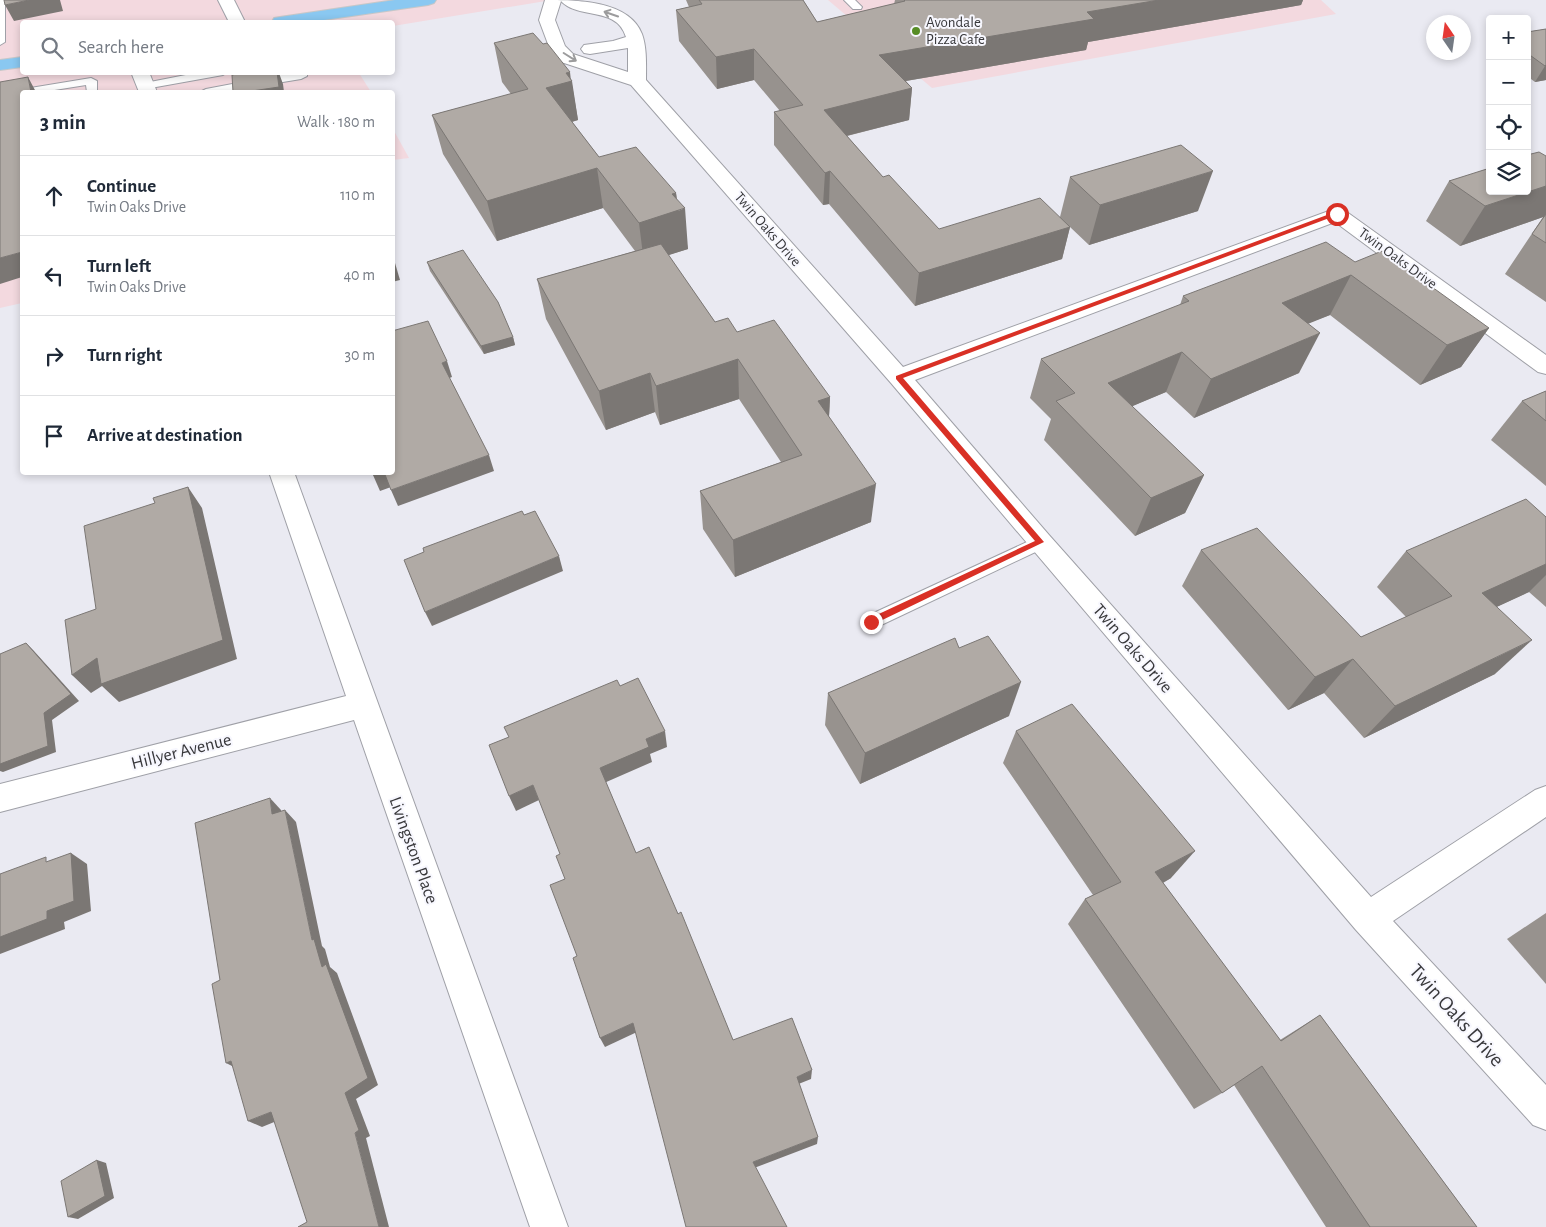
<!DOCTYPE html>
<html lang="en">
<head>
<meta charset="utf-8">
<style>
	body { margin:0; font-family:"Alegreya Sans",sans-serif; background:#f6f6f7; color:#1f2937 }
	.controls { position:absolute; right:15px; top:15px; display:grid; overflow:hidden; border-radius:5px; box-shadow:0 2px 8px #0003 }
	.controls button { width:45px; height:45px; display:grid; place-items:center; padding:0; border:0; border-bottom:1px solid #e0e1e3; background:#fff; color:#1f2937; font:25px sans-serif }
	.compass { position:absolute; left:1426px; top:15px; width:45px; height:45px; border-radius:50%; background:#fff; box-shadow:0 2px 8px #0003; rotate:347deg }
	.stop { position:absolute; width:15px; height:15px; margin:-11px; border:4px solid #d93025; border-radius:50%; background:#fff }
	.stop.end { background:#d93025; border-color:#fff; box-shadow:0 1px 5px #0008 }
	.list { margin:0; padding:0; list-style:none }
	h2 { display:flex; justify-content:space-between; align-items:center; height:65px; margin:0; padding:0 20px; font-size:21px }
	h2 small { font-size:16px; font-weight:400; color:#747a83 }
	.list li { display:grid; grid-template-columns:32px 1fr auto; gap:15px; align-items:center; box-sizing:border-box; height:80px; padding:0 20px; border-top:1px solid #e0e1e3 }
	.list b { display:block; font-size:19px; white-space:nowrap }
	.list p { margin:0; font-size:16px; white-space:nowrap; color:#747a83 }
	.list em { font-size:16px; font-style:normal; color:#747a83 }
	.icon { flex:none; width:28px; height:28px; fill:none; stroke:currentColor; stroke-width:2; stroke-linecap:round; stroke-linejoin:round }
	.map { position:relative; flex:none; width:1546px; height:1227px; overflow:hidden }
	.search { position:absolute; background:#fff; box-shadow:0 2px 8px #0003; left:20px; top:20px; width:375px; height:55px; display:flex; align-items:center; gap:12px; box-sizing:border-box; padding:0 18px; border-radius:5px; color:#747a83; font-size:19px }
	.panel { position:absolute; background:#fff; box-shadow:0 2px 8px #0003; left:20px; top:90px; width:375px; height:385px; border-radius:5px }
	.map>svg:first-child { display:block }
	.commercial { fill:#f3d9df }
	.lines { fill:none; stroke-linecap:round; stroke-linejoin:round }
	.service-casing { stroke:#9fa0a7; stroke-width:2 }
	.minor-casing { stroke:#9fa0a7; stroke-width:2 }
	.primary-casing { stroke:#c7c7c8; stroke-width:2 }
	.service { fill:#fff; fill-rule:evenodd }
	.minor { fill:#fff; fill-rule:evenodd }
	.primary { fill:#8ac8f1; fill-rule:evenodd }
	.wall { fill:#97928e }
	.shaded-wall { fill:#7b7774 }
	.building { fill:#b0aaa5; stroke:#7b7774 }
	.oneway { stroke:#9c9c9d }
	.route { fill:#d93025 }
	.poi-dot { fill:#578c25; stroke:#f7f7fe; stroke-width:2 }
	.labels { text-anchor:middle; stroke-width:4; stroke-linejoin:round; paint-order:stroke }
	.far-poi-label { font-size:15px; fill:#38383b; stroke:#f7f7fe; text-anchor:start }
	.far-street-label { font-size:15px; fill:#38383b; stroke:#f7f7fe }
	.street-label { font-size:18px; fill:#38383b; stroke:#f7f7fe }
	.near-street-label { font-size:21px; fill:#38383b; stroke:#f7f7fe }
</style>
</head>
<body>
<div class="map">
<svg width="1546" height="1227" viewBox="0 0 1546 1227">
	<rect width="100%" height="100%" fill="#eaeaf2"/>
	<g class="commercial">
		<polygon points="0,0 552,0 393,26 392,22 22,22 22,72 359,73 371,92 22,92 22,303 0,308"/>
		<polygon points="828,0 1321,0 1336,14 932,88"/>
		<polygon points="392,129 393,129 409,158 393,160"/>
	</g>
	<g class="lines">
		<g class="service-casing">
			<g id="service">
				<polygon points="0,0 5,0 5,42 0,45"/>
				<polygon points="844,0 855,0 862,7 861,9 853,9"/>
				<polygon points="201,72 228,72 223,75 145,89 139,86 145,83"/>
				<polygon points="295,72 307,72 307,76 301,79 223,92 200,92 206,89"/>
				<polygon points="91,78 97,81 97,92 87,92 86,85 42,92 22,92 22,96 0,99 0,93"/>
				<polygon points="1040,536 1046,537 1048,542 1046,547 877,627 871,629 865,627 862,622 865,617"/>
			</g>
		</g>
		<g class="minor-casing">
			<g id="minor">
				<polygon points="218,0 234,0 245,22 229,22"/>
				<path d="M545 0C575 0 629 0 642 34 647 48 646 65 646 80L903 367 1337 208 1344 210 1546 355V374L1538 372 1335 222 915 380 1049 535 1371 897 1535 790 1546 786V817L1393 921 1546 1085V1130L1533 1125 1356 930 891 383 631 85 561 62 551 52 539 20ZM561 1C579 20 617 6 626 37L613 41 584 45 581 49 584 53 590 54 628 48V72L573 54 565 46 555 20Z"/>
				<polygon points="131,72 149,72 157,92 139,92"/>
				<polygon points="269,472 294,472 568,1227 530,1227 354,720 0,812 0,784 346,696"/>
			</g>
		</g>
		<g class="primary-casing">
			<g id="primary">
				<polygon points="395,0 436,0 434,3 428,5 310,22 272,22 274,18 280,17"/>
				<polygon points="22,57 22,67 0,70 0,60"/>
			</g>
		</g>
		<use href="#service" class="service"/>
		<use href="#minor" class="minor"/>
		<use href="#primary" class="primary"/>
	</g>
	<g class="wall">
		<polygon points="686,0 803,0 817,22 894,4 895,0 1303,0 1301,5 1088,42 1086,50 906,81 912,88 909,120 847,136 883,177 939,229 1060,217 1070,177 1198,211 1089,245 1070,227 1062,259 915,306 829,204 823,205 774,145 774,112 780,111 754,80 717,89 679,41 676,10 689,7"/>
		<polygon points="1546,29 1546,80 1535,82 1527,76 1527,32"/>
		<polygon points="494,43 571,79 578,120 572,122 599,157 676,193 677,199 688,249 668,255 715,322 737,332 830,397 829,417 871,522 735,577 703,529 700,491 781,462 739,399 660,425 655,412 606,430 546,319 537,279 635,251 603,208 497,241 443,154 432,115 511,94 502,82"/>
		<polygon points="1546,156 1546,302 1505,274 1543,217 1460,246 1426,221 1449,181"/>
		<polygon points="427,262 513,337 515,345 484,354 430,271"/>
		<polygon points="1355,262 1489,328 1461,367 1420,385 1330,315 1308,323 1299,373 1194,418 1166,392 1132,406 1204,475 1185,513 1135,536 1044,440 1051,419 1030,398 1041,359 1180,305 1183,296"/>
		<polygon points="1546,391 1546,486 1491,440 1522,401"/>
		<polygon points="1546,517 1546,607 1529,592 1496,607 1495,674 1364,738 1324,693 1288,710 1182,586 1201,550 1361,637 1406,617 1377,587 1406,551"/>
		<polygon points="959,648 1009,716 860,784 825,725 828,693"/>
		<polygon points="1016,731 1171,878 1163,883 1280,1040 1320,1015 1477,1227 1326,1227 1234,1085 1222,1093 1194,1109 1068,924 1085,899 1093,895 1003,763"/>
		<polygon points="1546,913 1546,984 1507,939"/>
	</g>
	<g class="shaded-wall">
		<polygon points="29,0 60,0 63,11 14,21 5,5"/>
		<polygon points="1159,0 1303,0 1301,5 1088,42 1086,50 876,86 879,55 1087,12"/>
		<polygon points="754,49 754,80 717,89 716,57"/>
		<polygon points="1546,65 1546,80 1535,82 1545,66"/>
		<polygon points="281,72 279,73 283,84 284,92 245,92 235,73"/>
		<polygon points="570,72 571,81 572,81 578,120 553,127 546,88 566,73"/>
		<polygon points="28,77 36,92 31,92"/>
		<polygon points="912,88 909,120 822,142 824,110"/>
		<polygon points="597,168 603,208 497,241 487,201"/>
		<polygon points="830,171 829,204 823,205 825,173"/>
		<polygon points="1213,171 1198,211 1089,245 1100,205"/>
		<polygon points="1546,186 1546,216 1460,246 1485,206"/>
		<polygon points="676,193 678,211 685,208 688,249 644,263 639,223 672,194"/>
		<polygon points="1070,227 1062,259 915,306 919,273"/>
		<polygon points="22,252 22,277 0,284 0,258"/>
		<polygon points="395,263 400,280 392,282 392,264"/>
		<polygon points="1351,275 1330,315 1263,342 1282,303"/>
		<polygon points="1489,328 1461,367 1420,385 1447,345"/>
		<polygon points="1320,333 1299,373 1194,418 1211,379"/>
		<polygon points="513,337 515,345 484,354 481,346"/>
		<polygon points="1182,352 1166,392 1095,422 1108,383"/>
		<polygon points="738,359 739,399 660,425 656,386"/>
		<polygon points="447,361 452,377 447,379 442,363"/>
		<polygon points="650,373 655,412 606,430 599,391"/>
		<polygon points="830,397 828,436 818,401"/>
		<polygon points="489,455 494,471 398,506 391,490"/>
		<polygon points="381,472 384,472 391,487 380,491 373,475"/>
		<polygon points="1204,475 1185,513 1135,536 1151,498"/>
		<polygon points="876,484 871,522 735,577 733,540"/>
		<polygon points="188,487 202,508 237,659 119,702 102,686 91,693 72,675"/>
		<polygon points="559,556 563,571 432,626 425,612"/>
		<polygon points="1546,564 1546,575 1529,592 1449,629 1482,593"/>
		<polygon points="1532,640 1495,674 1364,738 1395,706"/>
		<polygon points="26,643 34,651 79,701 52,720 56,752 3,772 0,771 0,764"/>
		<polygon points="1353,659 1324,693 1288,710 1315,677"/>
		<polygon points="1021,682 1009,716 860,784 865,753"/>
		<polygon points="665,731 667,747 650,754 652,762 604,783 600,768 646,739"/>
		<polygon points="533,785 539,800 516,811 509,796"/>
		<polygon points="270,798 281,810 284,826 272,814"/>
		<polygon points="285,810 296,822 322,946 325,949 330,967 337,973 378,1085 356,1099 370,1136 366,1138 389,1227 379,1227 345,1093 322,967 312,940"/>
		<polygon points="1195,851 1171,878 1134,899 1155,872"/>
		<polygon points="71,853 87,864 91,911 64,922 65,929 0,954 0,937 47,911"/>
		<polygon points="633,1023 637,1032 605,1047 600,1038"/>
		<polygon points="231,1061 240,1070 226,1063"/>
		<polygon points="812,1070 811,1079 796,1085 797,1077"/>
		<polygon points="271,1112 284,1118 262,1127 248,1121"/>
		<polygon points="818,1137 817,1144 754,1168 753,1162"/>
		<polygon points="97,1160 106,1163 114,1198 78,1219 68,1217"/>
	</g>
	<g class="building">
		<polygon points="4,0 29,0 5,5"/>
		<polygon points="699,0 803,0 817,22 905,1 904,0 1159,0 1087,12 1094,19 879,55 912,88 824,110 883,177 889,175 939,229 1040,198 1070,227 919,273 830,171 825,173 774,112 803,105 754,49 716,57 676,10 702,4"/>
		<polygon points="1546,29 1546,65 1545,66 1527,53 1527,32"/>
		<polygon points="533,33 543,44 547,43 570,72 566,73 572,81 546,88 599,157 636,147 676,193 672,194 685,208 639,223 597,168 487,201 432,115 528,89 494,43"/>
		<polygon points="247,72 277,72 279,87 245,92 233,92 232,75"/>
		<polygon points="28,77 31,92 22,92 22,252 0,258 0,82"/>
		<polygon points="1181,145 1213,171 1100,205 1070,177"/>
		<polygon points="1539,152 1546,156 1546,186 1485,206 1449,181 1490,168 1490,191 1527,191 1527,155"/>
		<polygon points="1546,214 1546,243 1532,234"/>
		<polygon points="1326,242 1355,262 1382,251 1489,328 1447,345 1351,275 1282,303 1320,333 1211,379 1182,352 1108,383 1204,475 1151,498 1056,401 1075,393 1041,359 1189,301 1183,296"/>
		<polygon points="661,244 715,322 728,318 737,332 774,320 830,397 818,401 876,484 733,540 700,491 802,455 738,359 656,386 650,373 599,391 537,279"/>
		<polygon points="463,250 498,302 513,337 481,346 427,262"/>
		<polygon points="428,321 447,361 442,363 489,455 391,490 384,472 392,472 392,331"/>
		<polygon points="1546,391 1546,421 1522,401"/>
		<polygon points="372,472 381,472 373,475"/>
		<polygon points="188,487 223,640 101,684 97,658 72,675 65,620 96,609 84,526 155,503 153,498"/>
		<polygon points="1526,499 1546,517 1546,564 1482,593 1532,640 1395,706 1353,659 1315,677 1201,550 1257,528 1361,637 1452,596 1406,551"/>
		<polygon points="522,511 524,515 535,511 559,556 425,612 404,560 424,552 423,548"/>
		<polygon points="988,636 1021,682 865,753 828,693 955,638 959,648"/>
		<polygon points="26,643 71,694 44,713 48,746 0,764 0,654"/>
		<polygon points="638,678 665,731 646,739 649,747 600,768 636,853 649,847 678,914 681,912 733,1040 792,1018 812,1070 797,1077 818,1137 753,1162 787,1227 686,1227 633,1023 600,1038 573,958 577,956 550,885 565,879 556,856 560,854 533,785 509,796 489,745 509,737 504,727 617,680 620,686"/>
		<polygon points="1072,704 1195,851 1155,872 1281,1041 1320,1015 1477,1227 1370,1227 1262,1066 1222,1093 1085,899 1121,882 1016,731"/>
		<polygon points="270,798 272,814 285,810 312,940 314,939 322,967 326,964 368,1078 345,1093 359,1130 355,1133 379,1227 298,1227 307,1222 271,1112 248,1121 231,1061 226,1063 212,984 220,980 195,823"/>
		<polygon points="71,853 74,901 47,911 47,919 0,937 0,874 46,857 46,862"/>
		<polygon points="97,1160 105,1196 68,1217 61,1181"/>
	</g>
	<defs><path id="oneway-shaft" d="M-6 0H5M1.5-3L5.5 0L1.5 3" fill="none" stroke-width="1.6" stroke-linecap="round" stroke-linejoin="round" transform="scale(1.25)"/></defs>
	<g class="oneway">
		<use href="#oneway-shaft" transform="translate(611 14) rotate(-161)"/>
		<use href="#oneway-shaft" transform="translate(570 57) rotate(32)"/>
	</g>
	<polygon class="route" points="1335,212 1340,214 903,378 1044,542 874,624 868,624 868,619 1035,541 896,379 896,376"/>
	<circle class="poi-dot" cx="916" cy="31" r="5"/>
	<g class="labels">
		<g class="far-poi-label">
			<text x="926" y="27">Avondale<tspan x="926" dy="17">Pizza Cafe</tspan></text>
		</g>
		<g class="far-street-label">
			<text transform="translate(768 229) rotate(49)" y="5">Twin Oaks Drive</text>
			<text transform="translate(1398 258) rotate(36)" y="5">Twin Oaks Drive</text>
		</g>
		<g class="street-label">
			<text transform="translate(1133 648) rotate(49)" y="6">Twin Oaks Drive</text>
			<text transform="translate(181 751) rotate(-14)" y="6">Hillyer Avenue</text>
			<text transform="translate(414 850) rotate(70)" y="6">Livingston Place</text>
		</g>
		<g class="near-street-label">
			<text transform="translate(1457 1015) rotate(48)" y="7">Twin Oaks Drive</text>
		</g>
	</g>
</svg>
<div class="controls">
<button>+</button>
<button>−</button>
<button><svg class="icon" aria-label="locate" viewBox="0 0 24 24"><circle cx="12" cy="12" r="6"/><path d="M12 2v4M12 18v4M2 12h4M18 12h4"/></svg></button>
<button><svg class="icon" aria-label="layers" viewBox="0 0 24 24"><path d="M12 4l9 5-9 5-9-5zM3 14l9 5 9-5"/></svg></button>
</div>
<svg class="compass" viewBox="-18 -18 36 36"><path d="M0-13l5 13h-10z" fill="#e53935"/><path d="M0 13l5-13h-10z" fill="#747a83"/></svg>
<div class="stop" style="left:1337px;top:214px"></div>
<div class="stop end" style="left:871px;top:622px"></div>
<div class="search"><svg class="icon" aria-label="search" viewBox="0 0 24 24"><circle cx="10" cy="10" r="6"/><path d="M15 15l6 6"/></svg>Search here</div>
<section class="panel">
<h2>3 min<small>Walk · 180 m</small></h2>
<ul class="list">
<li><svg class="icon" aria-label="ahead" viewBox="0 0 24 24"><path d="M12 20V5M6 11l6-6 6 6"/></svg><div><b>Continue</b><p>Twin Oaks Drive</p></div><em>110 m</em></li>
<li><svg class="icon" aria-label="left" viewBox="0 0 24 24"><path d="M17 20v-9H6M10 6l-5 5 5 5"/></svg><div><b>Turn left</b><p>Twin Oaks Drive</p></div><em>40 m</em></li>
<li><svg class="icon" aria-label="right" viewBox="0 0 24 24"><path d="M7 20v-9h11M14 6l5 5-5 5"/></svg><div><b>Turn right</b></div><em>30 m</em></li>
<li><svg class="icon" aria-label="arrive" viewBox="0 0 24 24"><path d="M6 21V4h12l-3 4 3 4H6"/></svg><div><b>Arrive at destination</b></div></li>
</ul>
</section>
</div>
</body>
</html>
